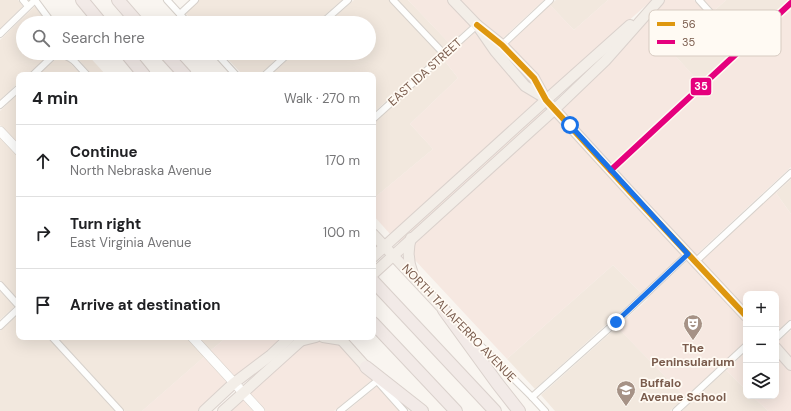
<!DOCTYPE html>
<html lang="en">
<head>
<meta charset="utf-8">
<style>
	body { margin:0; font-family:"DM Sans",sans-serif; background:#f6f6f6; color:#202124 }
	.controls { position:absolute; right:12px; bottom:12px; display:grid; overflow:hidden; border-radius:8px; box-shadow:0 4px 16px #0002 }
	.controls button { width:36px; height:36px; display:grid; place-items:center; padding:0; border:0; border-bottom:1px solid #e0e0e0; background:#fff; color:#202124; font:20px sans-serif }
	.stop { position:absolute; width:12px; height:12px; margin:-9px; border:3px solid #1a73e8; border-radius:50%; background:#fff }
	.stop.end { background:#1a73e8; border-color:#fff; box-shadow:0 1px 4px #0008 }
	.list { margin:0; padding:0; list-style:none }
	h2 { display:flex; justify-content:space-between; align-items:center; height:52px; margin:0; padding:0 16px; font-size:17px }
	h2 small { font-size:13px; font-weight:400; color:#757577 }
	.list li { display:grid; grid-template-columns:26px 1fr auto; gap:12px; align-items:center; box-sizing:border-box; height:72px; padding:0 16px; border-top:1px solid #e0e0e0 }
	.list b { display:block; font-size:15px; white-space:nowrap }
	.list p { margin:0; font-size:13px; white-space:nowrap; color:#757577 }
	.list em { font-size:13px; font-style:normal; color:#757577 }
	.icon { flex:none; width:22px; height:22px; fill:none; stroke:currentColor; stroke-width:2; stroke-linecap:round; stroke-linejoin:round }
	.map { position:relative; flex:none; width:791px; height:411px; overflow:hidden }
	.search { position:absolute; background:#fff; box-shadow:0 4px 16px #0002; left:16px; top:16px; width:360px; height:44px; display:flex; align-items:center; gap:10px; box-sizing:border-box; padding:0 14px; border-radius:22px; color:#757577; font-size:15px }
	.panel { position:absolute; background:#fff; box-shadow:0 4px 16px #0002; left:16px; top:72px; width:360px; height:268px; border-radius:8px }
	.map>svg:first-child { display:block }
	.residential { fill:#f2e8de }
	.commercial { fill:#f6e8e1 }
	.lines { fill:none; stroke-linecap:round; stroke-linejoin:round }
	.street-casing { stroke:#d7d1cb; stroke-width:8 }
	.secondary-casing { stroke:#d9d2cb; stroke-width:10 }
	.primary-casing { stroke:#dad1cc; stroke-width:12 }
	.highway-casing { stroke:#dad1cc; stroke-width:14 }
	.street { stroke:#fefefd; stroke-width:6 }
	.secondary { stroke:#fefefd; stroke-width:9 }
	.primary { stroke:#f3eee8; stroke-width:10 }
	.highway { stroke:#f2eae7; stroke-width:12 }
	.bus-1-casing { stroke:#fffaf3; stroke-width:9 }
	.bus-2-casing { stroke:#fffaf3; stroke-width:9 }
	.bus-1 { stroke:#de970f; stroke-width:6 }
	.bus-2 { stroke:#e5007d; stroke-width:6 }
	.route { stroke:#1a73e8; stroke-width:5 }
	.labels { text-anchor:middle; stroke-width:3.5; stroke-linejoin:round; paint-order:stroke }
	.street-label { font-size:12px; fill:#7a5c4d; stroke:#fffaf3 }
	.poi-label { font-size:12px; font-weight:bold; fill:#7a5c4d; stroke:#fffaf3 }
	.key { fill:#fffaf3; stroke:#d7cbc1; stroke-width:1 }
	.key-label { font-size:11px; fill:#7a5c4d }
	.line-badge { stroke:#fffaf3; stroke-width:1.5 }
	.badge-label { font-size:11px; text-anchor:middle; font-weight:bold; fill:#fff }
</style>
</head>
<body>
<div class="map">
<svg width="791" height="411" viewBox="0 0 791 411">
	<rect width="100%" height="100%" fill="#f9f5f0"/>
	<g class="residential">
		<polygon points="0,0 18,0 23,6 0,29"/>
		<polygon points="197,0 342,0 316,23 195,23 184,12"/>
		<polygon points="354,0 408,0 450,44 373,113 373,75 271,75 295,53 369,53 369,23 328,23"/>
		<polygon points="556,0 608,0 574,30 550,5"/>
		<polygon points="726,0 788,0 742,43 714,11"/>
		<polygon points="35,6 47,23 23,23 23,53 50,54 27,75 19,75 19,82 0,100 0,40"/>
		<polygon points="709,16 737,47 699,82 671,51"/>
		<polygon points="75,53 86,53 106,75 92,75 79,60"/>
		<polygon points="222,53 283,53 259,75 243,75"/>
		<polygon points="60,58 67,60 82,75 38,75 56,59"/>
		<polygon points="444,60 458,78 410,124 433,149 373,199 373,124"/>
		<polygon points="19,93 19,146 0,125 0,111"/>
		<polygon points="0,136 19,156 19,300 0,280"/>
		<polygon points="791,179 791,214 776,193"/>
		<polygon points="613,265 641,293 535,389 507,359"/>
		<polygon points="0,291 15,306 0,320"/>
		<polygon points="19,314 19,337 47,337 115,411 0,411 0,331"/>
		<polygon points="617,327 685,397 670,411 555,411 541,395"/>
		<polygon points="57,337 187,337 205,356 142,411 125,411"/>
		<polygon points="197,337 227,337 210,351"/>
		<polygon points="726,370 746,390 746,396 752,396 768,411 682,411"/>
	</g>
	<g class="commercial">
		<polygon points="408,0 448,0 471,25 450,44"/>
		<polygon points="458,0 544,0 501,40 479,23"/>
		<polygon points="608,0 652,0 547,93 507,45 550,5 574,30"/>
		<polygon points="665,0 694,0 709,16 671,51 699,82 610,165 560,109 608,64"/>
		<polygon points="704,0 726,0 714,11"/>
		<polygon points="791,8 791,167 695,256 616,171 705,88 705,89"/>
		<polygon points="476,31 540,100 391,235 373,215 373,199 433,149 410,124 458,78 444,60"/>
		<polygon points="546,105 550,108 410,234 408,234 408,236 399,243 397,241"/>
		<polygon points="555,114 683,254 641,293 613,265 507,359 412,257 414,241"/>
		<polygon points="791,178 776,193 791,214 791,319 776,332 776,294 746,294 746,311 700,262"/>
		<polygon points="688,260 746,322 746,341 685,397 617,327 648,299 647,298"/>
		<polygon points="791,330 791,359 776,343"/>
		<polygon points="227,337 284,337 274,348 234,377 210,351"/>
		<polygon points="313,341 321,341 340,344 363,369 372,380 334,411 265,411 249,393 303,344"/>
		<polygon points="746,352 746,390 726,370"/>
		<polygon points="776,354 791,370 791,411 768,411 752,396 776,396"/>
		<polygon points="205,356 229,382 198,411 142,411"/>
		<polygon points="377,386 400,411 347,411"/>
		<polygon points="243,398 255,411 229,411"/>
	</g>
	<g class="lines">
		<g class="street-casing">
			<g id="street">
				<polyline points="23,0 28,6"/>
				<polyline points="35,0 52,23"/>
				<polyline points="167,0 188,23"/>
				<polyline points="393,0 444,54"/>
				<polyline points="699,0 742,48"/>
				<polyline points="180,14 195,0"/>
				<polyline points="322,23 348,0"/>
				<polyline points="0,34 35,0"/>
				<polyline points="502,45 550,0"/>
				<polyline points="72,53 75,62 87,75"/>
				<polyline points="216,53 236,75"/>
				<path d="M54 55C62 53 68 56 74 61"/>
				<polyline points="33,75 56,53"/>
				<polyline points="265,75 289,53"/>
				<polyline points="0,105 19,88"/>
				<polyline points="373,119 477,25"/>
				<polyline points="611,170 791,3"/>
				<polyline points="695,262 791,173"/>
				<polyline points="0,285 19,306"/>
				<polyline points="0,326 19,308"/>
				<polyline points="463,328 532,397 545,411"/>
				<polyline points="52,337 120,411"/>
				<polyline points="776,338 791,324"/>
				<polyline points="379,383 404,411"/>
				<polyline points="532,397 616,322 688,254"/>
				<polyline points="340,411 377,381"/>
				<polyline points="676,411 746,346"/>
			</g>
		</g>
		<g class="secondary-casing">
			<g id="secondary">
				<polyline points="0,131 19,151"/>
				<polyline points="192,337 260,411"/>
			</g>
		</g>
		<g class="primary-casing">
			<g id="primary">
				<polyline points="453,0 477,25 495,51 525,86 545,98"/>
				<polyline points="477,25 502,45 534,78 546,100 631,193 746,316"/>
				<polyline points="373,234 444,310"/>
				<path d="M411 238C407 251 408 262 413 274"/>
				<polyline points="373,257 546,100 630,25"/>
				<polyline points="373,274 555,109 605,61 659,0"/>
				<polyline points="323,337 342,340"/>
				<polyline points="339,337 366,367"/>
				<polyline points="300,341 316,337"/>
				<polyline points="776,348 791,365"/>
				<polyline points="204,411 234,383 271,355 290,337"/>
				<polyline points="223,411 305,337"/>
			</g>
		</g>
		<g class="highway-casing">
			<g id="highway">
				<polyline points="82,0 101,23"/>
				<polyline points="118,0 138,23"/>
				<polyline points="126,53 144,75"/>
				<polyline points="165,53 185,75"/>
				<polyline points="373,281 495,411"/>
				<polyline points="444,310 497,383 519,411"/>
				<polyline points="373,323 456,411"/>
				<polyline points="366,367 422,411"/>
			</g>
		</g>
		<use href="#street" class="street"/>
		<use href="#secondary" class="secondary"/>
		<use href="#primary" class="primary"/>
		<use href="#highway" class="highway"/>
		<g class="bus-1-casing">
			<polyline id="bus-1" points="477,25 502,45 534,78 546,100 631,193 746,316"/>
		</g>
		<g class="bus-2-casing">
			<polyline id="bus-2" points="611,170 791,3"/>
		</g>
		<use href="#bus-1" class="bus-1"/>
		<use href="#bus-2" class="bus-2"/>
	</g>
	<g class="lines">
		<polyline class="route" points="570,125 688,254 616,322"/>
	</g>
	<defs>
		<g id="theatre-pin" transform="scale(1)"><path d="M0 17L-7.5 6A9.5 9.5 0 1 1 7.5 6Z" fill="#a69286" stroke="#fffaf3"/><path d="M-5-5.5Q0-4 5-5.5V0Q5 5 0 6Q-5 5-5 0ZM-3.3-2.5H-1v1.5H-3.3ZM1-2.5H3.3v1.5H1ZM-2.8 1Q0 5.5 2.8 1Z" fill="#fff"/></g>
		<g id="school-pin" transform="scale(1)"><path d="M0 17L-7.5 6A9.5 9.5 0 1 1 7.5 6Z" fill="#a69286" stroke="#fffaf3"/><path d="M0-5L7-2L0 1L-7-2ZM-4 1L0 2.5L4 1V4Q0 6-4 4Z" fill="#fff"/></g>
	</defs>
	<g fill-rule="evenodd">
		<use href="#theatre-pin" x="693" y="324"/>
		<use href="#school-pin" x="626" y="390"/>
	</g>
	<g class="labels">
		<g class="street-label">
			<text transform="translate(425 72) rotate(-42)" y="4">EAST IDA STREET</text>
			<text transform="translate(459 323) rotate(46)" y="4">NORTH TALIAFERRO AVENUE</text>
		</g>
		<g class="poi-label">
			<text x="693" y="352">The<tspan x="693" dy="14">Peninsularium</tspan></text>
			<text x="640" y="387" text-anchor="start">Buffalo<tspan x="640" dy="14">Avenue School</tspan></text>
		</g>
	</g>
	<rect x="649" y="10" width="132" height="46" rx="6" class="key"/>
	<rect x="657" y="22" width="18" height="4" fill="#de970f"/>
	<rect x="657" y="40" width="18" height="4" fill="#e5007d"/>
	<g class="key-label">
		<text x="682" y="28">56</text>
		<text x="682" y="46">35</text>
	</g>
	<rect class="line-badge" x="690" y="77" width="22" height="19" rx="4" fill="#e5007d"/>
	<g class="badge-label">
		<text x="701" y="90">35</text>
	</g>
</svg>
<div class="controls">
<button>+</button>
<button>−</button>
<button><svg class="icon" aria-label="layers" viewBox="0 0 24 24"><path d="M12 4l9 5-9 5-9-5zM3 14l9 5 9-5"/></svg></button>
</div>
<div class="stop" style="left:570px;top:125px"></div>
<div class="stop end" style="left:616px;top:322px"></div>
<div class="search"><svg class="icon" aria-label="search" viewBox="0 0 24 24"><circle cx="10" cy="10" r="6"/><path d="M15 15l6 6"/></svg>Search here</div>
<section class="panel">
<h2>4 min<small>Walk · 270 m</small></h2>
<ul class="list">
<li><svg class="icon" aria-label="ahead" viewBox="0 0 24 24"><path d="M12 20V5M6 11l6-6 6 6"/></svg><div><b>Continue</b><p>North Nebraska Avenue</p></div><em>170 m</em></li>
<li><svg class="icon" aria-label="right" viewBox="0 0 24 24"><path d="M7 20v-9h11M14 6l5 5-5 5"/></svg><div><b>Turn right</b><p>East Virginia Avenue</p></div><em>100 m</em></li>
<li><svg class="icon" aria-label="arrive" viewBox="0 0 24 24"><path d="M6 21V4h12l-3 4 3 4H6"/></svg><div><b>Arrive at destination</b></div></li>
</ul>
</section>
</div>
</body>
</html>
